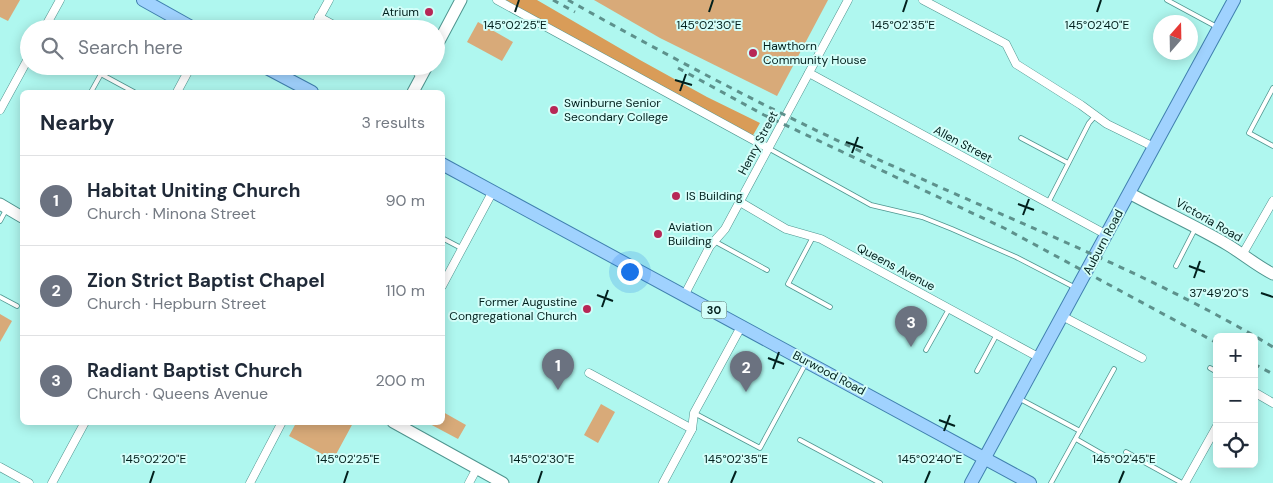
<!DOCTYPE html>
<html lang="en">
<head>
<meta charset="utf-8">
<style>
	body { margin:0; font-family:"DM Sans",sans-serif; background:#f6f6f7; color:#1f2937 }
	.controls { position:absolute; right:15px; bottom:15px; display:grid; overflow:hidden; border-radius:8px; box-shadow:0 2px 12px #0003 }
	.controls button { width:45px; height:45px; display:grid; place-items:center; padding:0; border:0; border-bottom:1px solid #e0e1e3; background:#fff; color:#1f2937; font:25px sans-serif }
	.compass { position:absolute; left:1153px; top:15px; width:45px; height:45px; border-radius:50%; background:#fff; box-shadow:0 2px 12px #0003; rotate:20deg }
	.you { position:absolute; left:629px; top:271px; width:18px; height:18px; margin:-12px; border:4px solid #fff; border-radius:50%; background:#1a73e8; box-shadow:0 0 0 8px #1a73e833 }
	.badge { display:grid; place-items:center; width:32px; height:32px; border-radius:50%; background:#0f766e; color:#fff; font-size:16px; font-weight:700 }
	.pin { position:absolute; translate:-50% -41px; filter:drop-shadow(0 1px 2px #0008) }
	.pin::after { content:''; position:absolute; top:26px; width:18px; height:15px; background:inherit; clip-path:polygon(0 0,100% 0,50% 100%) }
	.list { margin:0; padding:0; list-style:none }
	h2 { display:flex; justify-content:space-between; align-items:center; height:65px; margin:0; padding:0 20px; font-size:21px }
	h2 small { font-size:16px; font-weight:400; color:#747a83 }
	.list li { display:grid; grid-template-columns:32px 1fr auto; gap:15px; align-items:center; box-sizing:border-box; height:90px; padding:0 20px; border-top:1px solid #e0e1e3 }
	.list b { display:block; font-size:19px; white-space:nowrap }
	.list p { margin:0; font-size:16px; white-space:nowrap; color:#747a83 }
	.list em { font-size:16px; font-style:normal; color:#747a83 }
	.icon { flex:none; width:28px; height:28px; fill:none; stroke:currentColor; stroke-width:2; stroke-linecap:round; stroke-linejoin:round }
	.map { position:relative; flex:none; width:1273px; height:483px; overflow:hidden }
	.search { position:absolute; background:#fff; box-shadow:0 2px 12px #0003; left:20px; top:20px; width:425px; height:55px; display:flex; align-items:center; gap:12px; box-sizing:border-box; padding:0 18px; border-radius:28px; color:#747a83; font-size:19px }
	.panel { position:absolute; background:#fff; box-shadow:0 2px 12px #0003; left:20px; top:90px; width:425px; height:335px; border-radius:8px }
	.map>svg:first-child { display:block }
	.green { fill:#d8aa79 }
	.forest { fill:#d99c58 }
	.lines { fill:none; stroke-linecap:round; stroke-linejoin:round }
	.lane-casing { stroke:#4f958f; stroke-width:5.5 }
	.street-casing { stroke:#4f958f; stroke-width:9 }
	.secondary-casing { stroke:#4f958f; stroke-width:13 }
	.primary-casing { stroke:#4080af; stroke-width:14 }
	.lane { stroke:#fff; stroke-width:4 }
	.street { stroke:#fff; stroke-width:8 }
	.secondary { stroke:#fff; stroke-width:11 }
	.primary { stroke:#a0d2fe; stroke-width:12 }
	.rail { stroke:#5d918c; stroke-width:3; stroke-dasharray:6 6; stroke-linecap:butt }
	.ticks { fill:none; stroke:#02201d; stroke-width:2 }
	.poi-dot { fill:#b72756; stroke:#d4fef9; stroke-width:2 }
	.labels { text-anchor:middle; stroke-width:4; stroke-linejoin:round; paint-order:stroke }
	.shield { fill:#d4fef9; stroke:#41635f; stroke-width:1 }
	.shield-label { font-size:11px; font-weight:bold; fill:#02201d }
	.poi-label { font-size:12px; fill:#02201d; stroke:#d4fef9; text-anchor:start }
	.street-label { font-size:12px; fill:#02201d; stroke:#d4fef9 }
	.ticks-label { font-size:12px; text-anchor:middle; fill:#02201d; stroke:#d4fef9; stroke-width:4; stroke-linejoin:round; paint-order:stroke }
</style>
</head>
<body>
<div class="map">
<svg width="1273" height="483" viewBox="0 0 1273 483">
	<rect width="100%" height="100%" fill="#aff7ef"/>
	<g class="green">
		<polygon points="0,0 20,0 8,21 0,17"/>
		<polygon points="594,0 828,0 777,96 660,38"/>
		<polygon points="478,22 513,42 502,61 467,42"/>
		<polygon points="0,314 12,321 0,342"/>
		<polygon points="601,404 615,412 598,443 584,435"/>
		<polygon points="443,412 466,425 458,439 428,423 442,422"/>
		<polygon points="296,423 296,422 353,423 333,460 289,436"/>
	</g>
	<polygon class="forest" points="502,0 537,0 640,60 707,97 760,123 752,137"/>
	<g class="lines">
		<g class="lane-casing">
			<g id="lane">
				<polyline points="1167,0 1217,27"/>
				<polyline points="86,66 134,92"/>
				<polyline points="1273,88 1249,133 1273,146"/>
				<polyline points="91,92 101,74"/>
				<polyline points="1021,138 1068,163"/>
				<polyline points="768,148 871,205 922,217 952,229 1016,257 1074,287"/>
				<polyline points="1048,203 1089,123 1096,115"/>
				<polyline points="0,221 6,210"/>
				<polyline points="813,237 788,284 830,307"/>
				<polyline points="442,238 463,249"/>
				<polyline points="714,241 767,270"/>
				<polyline points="1176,266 1195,229"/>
				<polyline points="0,297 17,306"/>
				<polyline points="926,350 949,309"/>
				<polyline points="1210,368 1217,372"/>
				<polyline points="977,371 997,334"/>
				<polyline points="1020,399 1080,431"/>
				<polyline points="694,413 760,448 806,363"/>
				<polyline points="1076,439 1109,458"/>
				<polyline points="800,440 880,483"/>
				<polyline points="1126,452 1182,483"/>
				<polyline points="1051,483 1114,369"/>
			</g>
		</g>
		<g class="street-casing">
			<g id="street">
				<polyline points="497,0 768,148"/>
				<polyline points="923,0 1006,44 1016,64 1081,105 1107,124 1154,147"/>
				<polyline points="319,17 341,29"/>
				<polyline points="44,29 60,0"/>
				<polyline points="313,29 329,0"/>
				<polyline points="407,66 422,75"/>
				<polyline points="809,73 1107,235"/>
				<polyline points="285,78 292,66"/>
				<polyline points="177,92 191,66"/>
				<polyline points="0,110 29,57"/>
				<polyline points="740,202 786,229 821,239 1040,358"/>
				<polyline points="1242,255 1273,201"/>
				<polyline points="442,286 493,191"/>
				<polyline points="685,294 710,246 725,229 848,0"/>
				<polyline points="1062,316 1142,358"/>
				<polyline points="589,373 692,429"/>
				<polyline points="1254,392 1273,403"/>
				<polyline points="0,467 29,483"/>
				<polyline points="52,483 85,422"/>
				<polyline points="250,483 282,422"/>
				<polyline points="469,483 477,468"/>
				<polyline points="663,483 692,429 694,413 742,325"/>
				<polyline points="1185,483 1217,426"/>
			</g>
		</g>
		<g class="secondary-casing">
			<g id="secondary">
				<polyline points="436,47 461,0"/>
				<polyline points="413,92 427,66"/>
				<path d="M1129 193C1162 211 1196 226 1228 245 1243 254 1257 266 1273 274"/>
				<polyline points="0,204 22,217"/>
				<polyline points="393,422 503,483"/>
			</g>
		</g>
		<g class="primary-casing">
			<g id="primary">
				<polyline points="143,0 195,29"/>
				<polyline points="263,66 312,92"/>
				<polyline points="442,164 1030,483"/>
				<polyline points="971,483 1234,0"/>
			</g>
		</g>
		<use href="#lane" class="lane"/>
		<use href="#street" class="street"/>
		<use href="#secondary" class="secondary"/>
		<use href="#primary" class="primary"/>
		<g class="rail">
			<polyline points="553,0 575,12"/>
			<path d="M568 0C680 63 795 123 913 175 1034 230 1159 278 1273 347"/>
			<polyline points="678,68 764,115 1004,228 1217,343"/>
			<polyline points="1254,364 1273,374"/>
		</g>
	</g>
	<path class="ticks" d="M515 12 519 0M709 12 713 0M903 12 907 0M1097 12 1101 0M675 80 692 85M680 91 686 74M846 142 863 148M852 153 858 137M1018 204 1034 210M1023 215 1029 199M1189 266 1205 272M1194 278 1200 261M1261 293 1273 297M597 295 613 301M602 307 608 290M768 358 784 364M773 369 779 352M939 420 955 426M944 431 950 415M150 483 154 471M344 483 348 471M538 483 542 471M731 483 736 471M925 483 930 471M1119 483 1124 471"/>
	<g class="poi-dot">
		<circle cx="429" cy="12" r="5"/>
		<circle cx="753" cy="53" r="5"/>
		<circle cx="554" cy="110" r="5"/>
		<circle cx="676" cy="196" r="5"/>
		<circle cx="658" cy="234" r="5"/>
		<circle cx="587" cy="309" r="5"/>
	</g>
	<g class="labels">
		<rect class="shield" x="701.5" y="301.5" width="25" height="17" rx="4"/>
		<g class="shield-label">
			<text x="714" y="314">30</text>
		</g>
		<g class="poi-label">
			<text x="419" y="16" text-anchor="end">Atrium</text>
			<text x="763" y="50">Hawthorn<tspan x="763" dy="14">Community House</tspan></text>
			<text x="564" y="107">Swinburne Senior<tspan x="564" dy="14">Secondary College</tspan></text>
			<text x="686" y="200">IS Building</text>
			<text x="668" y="231">Aviation<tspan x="668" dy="14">Building</tspan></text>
			<text x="577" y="306" text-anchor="end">Former Augustine<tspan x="577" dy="14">Congregational Church</tspan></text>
		</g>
		<g class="street-label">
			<text transform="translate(758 143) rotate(-62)" y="4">Henry Street</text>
			<text transform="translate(963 144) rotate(28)" y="4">Allen Street</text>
			<text transform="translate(1209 220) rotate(30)" y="4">Victoria Road</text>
			<text transform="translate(1103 242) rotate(-62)" y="4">Auburn Road</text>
			<text transform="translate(896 267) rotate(28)" y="4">Queens Avenue</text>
			<text transform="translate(829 373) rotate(28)" y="4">Burwood Road</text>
		</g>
	</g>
	<g class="ticks-label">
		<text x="903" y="29">145°02'35"E</text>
		<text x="1097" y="29">145°02'40"E</text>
		<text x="515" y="29">145°02'25"E</text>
		<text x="709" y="29">145°02'30"E</text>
		<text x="1219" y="297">37°49'20"S</text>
		<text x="154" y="463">145°02'20"E</text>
		<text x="348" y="463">145°02'25"E</text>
		<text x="542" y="463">145°02'30"E</text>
		<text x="736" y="463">145°02'35"E</text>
		<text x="930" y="463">145°02'40"E</text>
		<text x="1124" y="463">145°02'45"E</text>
	</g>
</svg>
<div class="controls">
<button>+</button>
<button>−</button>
<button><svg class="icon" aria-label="locate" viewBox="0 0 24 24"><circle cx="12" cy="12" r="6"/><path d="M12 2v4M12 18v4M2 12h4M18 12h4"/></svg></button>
</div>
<svg class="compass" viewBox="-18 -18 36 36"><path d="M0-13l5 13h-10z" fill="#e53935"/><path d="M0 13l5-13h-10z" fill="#747a83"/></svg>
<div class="you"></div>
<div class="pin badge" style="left:558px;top:390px;background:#6b7280">1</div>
<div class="pin badge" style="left:746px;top:392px;background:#6b7280">2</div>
<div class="pin badge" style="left:911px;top:347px;background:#6b7280">3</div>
<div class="search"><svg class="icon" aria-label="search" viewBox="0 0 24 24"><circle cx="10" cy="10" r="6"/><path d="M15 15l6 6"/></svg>Search here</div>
<section class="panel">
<h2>Nearby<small>3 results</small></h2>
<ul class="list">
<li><span class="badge" style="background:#6b7280">1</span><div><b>Habitat Uniting Church</b><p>Church · Minona Street</p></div><em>90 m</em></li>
<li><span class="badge" style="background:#6b7280">2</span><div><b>Zion Strict Baptist Chapel</b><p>Church · Hepburn Street</p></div><em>110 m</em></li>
<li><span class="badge" style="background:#6b7280">3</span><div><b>Radiant Baptist Church</b><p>Church · Queens Avenue</p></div><em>200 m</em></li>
</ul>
</section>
</div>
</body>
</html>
